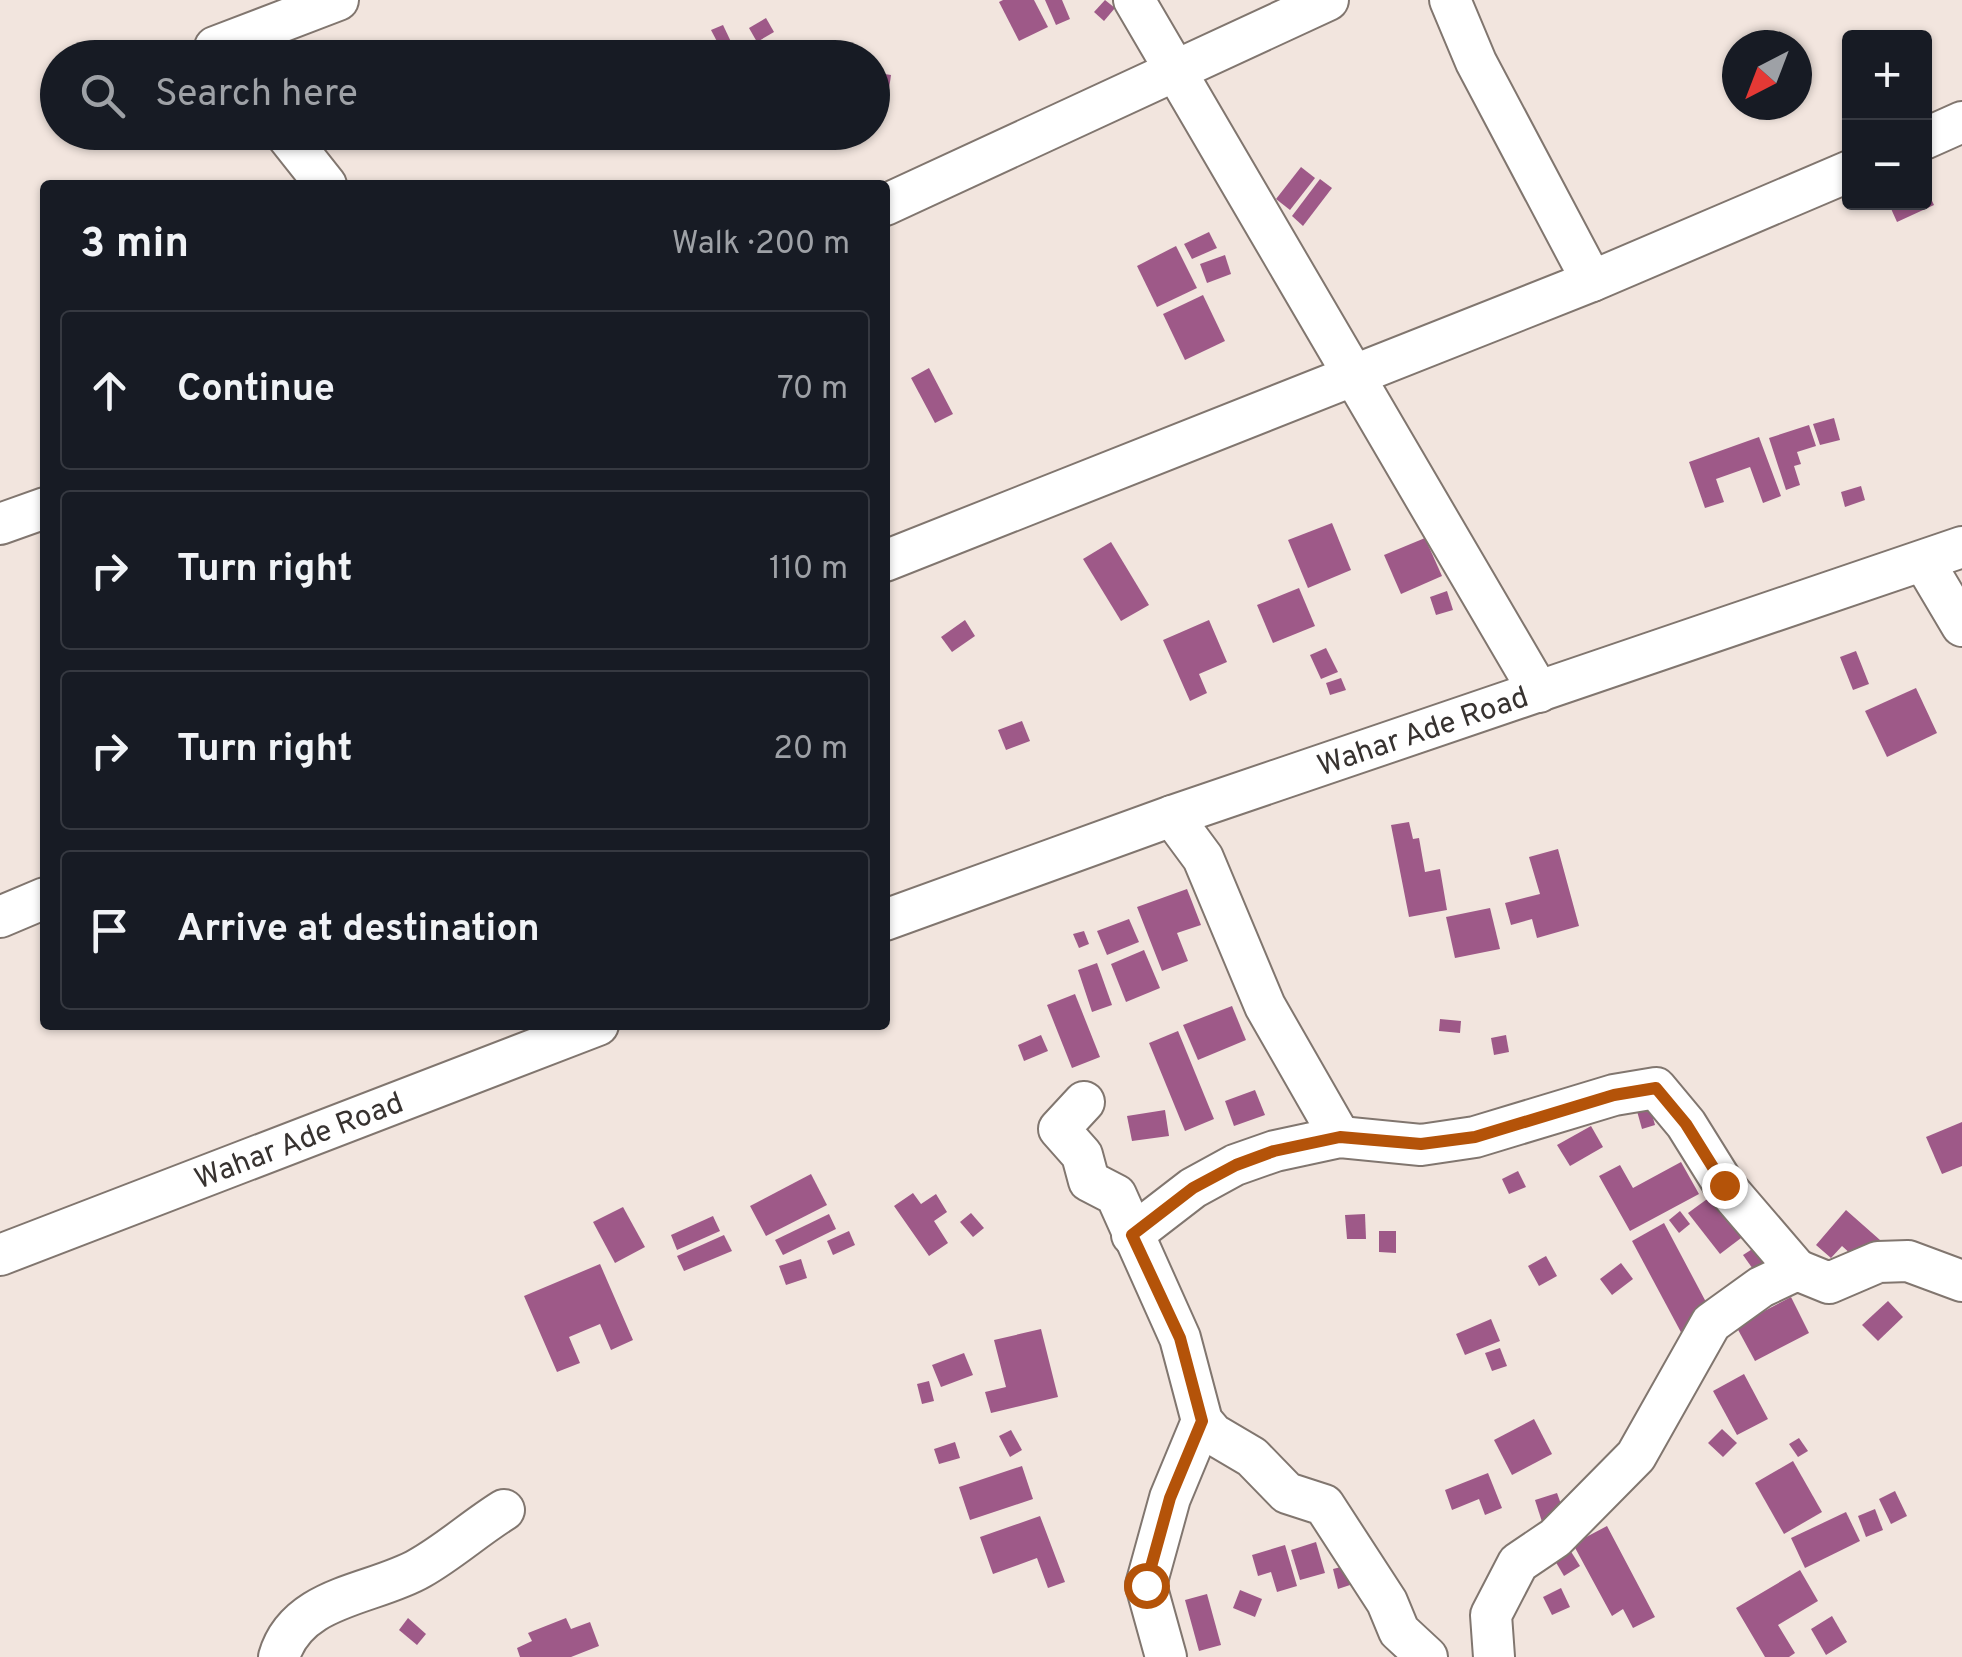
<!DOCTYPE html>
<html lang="en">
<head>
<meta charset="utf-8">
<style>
	body { margin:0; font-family:Overpass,sans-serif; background:#242831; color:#f1f3f6 }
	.controls { position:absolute; right:30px; top:30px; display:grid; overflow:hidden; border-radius:10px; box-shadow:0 2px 8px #0004 }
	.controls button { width:90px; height:90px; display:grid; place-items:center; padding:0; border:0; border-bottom:2px solid #363941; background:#171b24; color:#f1f3f6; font:50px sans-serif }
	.compass { position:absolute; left:1722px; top:30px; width:90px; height:90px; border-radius:50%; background:#171b24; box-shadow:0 2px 8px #0004; rotate:222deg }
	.stop { position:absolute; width:30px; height:30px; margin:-22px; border:8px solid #b45309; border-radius:50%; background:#fff }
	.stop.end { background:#b45309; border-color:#fff; box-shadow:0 2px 10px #0008 }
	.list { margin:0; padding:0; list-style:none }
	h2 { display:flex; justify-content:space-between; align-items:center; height:130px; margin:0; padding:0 40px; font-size:42px }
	h2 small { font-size:32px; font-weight:400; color:#9ea1a6 }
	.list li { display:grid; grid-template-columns:65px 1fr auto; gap:30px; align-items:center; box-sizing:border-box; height:160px; margin:0 20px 20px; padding:0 20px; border:2px solid #363941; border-radius:10px }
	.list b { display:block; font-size:38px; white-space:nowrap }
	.list em { font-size:32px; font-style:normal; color:#9ea1a6 }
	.icon { flex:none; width:55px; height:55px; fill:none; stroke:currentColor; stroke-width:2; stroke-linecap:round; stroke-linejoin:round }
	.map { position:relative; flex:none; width:1962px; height:1657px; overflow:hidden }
	.search { position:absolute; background:#171b24; box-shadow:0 2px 8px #0004; left:40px; top:40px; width:850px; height:110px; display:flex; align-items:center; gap:25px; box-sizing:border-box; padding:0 35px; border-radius:55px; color:#9ea1a6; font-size:38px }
	.panel { position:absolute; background:#171b24; box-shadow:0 2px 8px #0004; left:40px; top:180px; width:850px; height:850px; border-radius:10px }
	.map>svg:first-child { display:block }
	.building { fill:#9e5988 }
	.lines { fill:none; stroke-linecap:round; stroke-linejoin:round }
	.street-casing { stroke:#81766f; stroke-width:44 }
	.street { stroke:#fff; stroke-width:40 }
	.route { stroke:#b45309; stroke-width:12 }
	.labels { text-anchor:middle; stroke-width:10; stroke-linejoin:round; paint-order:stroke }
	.street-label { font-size:30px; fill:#373230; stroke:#fff }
</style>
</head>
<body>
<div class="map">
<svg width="1962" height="1657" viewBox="0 0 1962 1657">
	<rect width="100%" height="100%" fill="#f2e5de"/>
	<g class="building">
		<polygon points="1003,0 1034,0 1048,27 1019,41 999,2"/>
		<polygon points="1045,0 1062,0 1070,19 1056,25"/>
		<polygon points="1105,0 1115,8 1104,21 1094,12"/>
		<polygon points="766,18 774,32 757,42 749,28"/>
		<polygon points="723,25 733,46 722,51 711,30"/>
		<polygon points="878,73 891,75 889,89 876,87"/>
		<polygon points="1301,167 1315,178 1290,210 1276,199"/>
		<polygon points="1320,179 1332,188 1303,226 1292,216"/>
		<polygon points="1924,184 1934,205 1897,222 1888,202 1924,202"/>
		<polygon points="1209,232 1217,248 1192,259 1184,244"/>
		<polygon points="1176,246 1197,288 1157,307 1137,266"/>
		<polygon points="1225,255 1231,274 1207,283 1200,264"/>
		<polygon points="1203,295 1225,341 1185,360 1163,314"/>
		<polygon points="929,368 953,414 935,423 911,378"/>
		<polygon points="1834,418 1840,440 1820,445 1813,424"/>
		<polygon points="1809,425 1816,446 1797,452 1801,464 1794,466 1800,485 1786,490 1769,438"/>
		<polygon points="1759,437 1781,496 1763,503 1750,467 1716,479 1724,502 1705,508 1689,462"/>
		<polygon points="1861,486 1865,500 1845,507 1841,492"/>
		<polygon points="1332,523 1351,570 1308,588 1288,540"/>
		<polygon points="1425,538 1442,576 1401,594 1384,555"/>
		<polygon points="1111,542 1149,605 1121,621 1083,559"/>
		<polygon points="1299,588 1315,626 1273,643 1257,605"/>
		<polygon points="1447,591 1453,610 1436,615 1430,597"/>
		<polygon points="965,620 975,636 952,652 941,637"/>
		<polygon points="1209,620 1227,662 1199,674 1207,693 1190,701 1163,640"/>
		<polygon points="1326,648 1338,672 1321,679 1310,655"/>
		<polygon points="1856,651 1869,684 1853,690 1840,657"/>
		<polygon points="1341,678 1346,690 1330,695 1326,683"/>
		<polygon points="1916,688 1937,733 1887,757 1865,711"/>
		<polygon points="1022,721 1030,741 1006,750 998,730"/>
		<polygon points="1409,822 1413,839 1419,838 1425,872 1440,869 1447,910 1409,917 1391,825"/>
		<polygon points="1558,849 1579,926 1537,938 1532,919 1511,925 1505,903 1540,894 1529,857"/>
		<polygon points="1187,889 1201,925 1177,933 1188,961 1162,971 1137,907"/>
		<polygon points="1490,908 1500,949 1455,958 1446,917"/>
		<polygon points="1129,919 1139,942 1107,955 1097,931"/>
		<polygon points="1084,931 1089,944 1079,948 1073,934"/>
		<polygon points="1144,950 1160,988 1126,1002 1111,964"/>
		<polygon points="1097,963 1112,1005 1092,1012 1078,970"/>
		<polygon points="1075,994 1100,1057 1072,1068 1047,1005"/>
		<polygon points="1232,1006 1246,1040 1198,1060 1183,1025"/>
		<polygon points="1440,1019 1461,1021 1460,1033 1439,1031"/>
		<polygon points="1178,1031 1214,1119 1185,1131 1149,1043"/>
		<polygon points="1041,1035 1048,1051 1024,1061 1018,1045"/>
		<polygon points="1506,1035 1509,1052 1494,1055 1491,1038"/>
		<polygon points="1255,1090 1265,1115 1234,1126 1225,1101"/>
		<polygon points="1648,1100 1655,1125 1642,1129 1635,1104"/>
		<polygon points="1165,1110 1169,1136 1132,1141 1127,1116"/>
		<polygon points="1962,1122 1962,1166 1942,1174 1926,1137"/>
		<polygon points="1591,1126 1603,1147 1570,1166 1557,1145"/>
		<polygon points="1681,1162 1699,1194 1630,1231 1599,1176 1620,1165 1633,1188"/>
		<polygon points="1518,1171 1526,1187 1509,1194 1502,1179"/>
		<polygon points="811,1174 827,1205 766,1236 750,1206"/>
		<polygon points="913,1193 921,1204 936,1194 947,1212 934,1221 948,1243 929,1256 894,1206"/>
		<polygon points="1714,1194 1745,1235 1720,1254 1688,1213"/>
		<polygon points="623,1207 645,1247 615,1263 593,1222"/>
		<polygon points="1846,1210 1880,1240 1867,1255 1858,1248 1852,1255 1842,1246 1831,1258 1816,1245"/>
		<polygon points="1680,1211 1690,1224 1679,1233 1669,1220"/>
		<polygon points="971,1213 984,1228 973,1237 960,1222"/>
		<polygon points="829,1214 836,1229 783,1255 775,1240"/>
		<polygon points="1365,1214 1366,1239 1347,1239 1345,1215"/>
		<polygon points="713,1216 720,1231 677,1250 671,1235"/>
		<polygon points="1664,1223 1715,1319 1683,1336 1632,1241"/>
		<polygon points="849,1231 855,1245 833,1255 827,1241"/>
		<polygon points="1379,1231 1396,1231 1396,1253 1379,1252"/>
		<polygon points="724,1235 732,1251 684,1271 677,1256"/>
		<polygon points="1757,1246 1768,1263 1755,1272 1743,1255"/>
		<polygon points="1546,1256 1557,1276 1539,1286 1528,1266"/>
		<polygon points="801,1259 807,1278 786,1285 779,1266"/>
		<polygon points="1621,1263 1633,1279 1612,1295 1600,1279"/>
		<polygon points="600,1264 633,1340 611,1350 600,1324 569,1337 580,1363 557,1372 524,1296"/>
		<polygon points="1791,1297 1809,1333 1755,1361 1736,1326"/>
		<polygon points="1888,1301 1903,1317 1878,1341 1862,1325"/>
		<polygon points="1491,1319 1500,1341 1465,1355 1456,1334"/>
		<polygon points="1041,1329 1058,1397 991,1413 985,1392 1006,1387 994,1340"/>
		<polygon points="1500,1348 1507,1366 1492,1371 1485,1353"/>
		<polygon points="964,1353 973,1375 941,1387 932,1365"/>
		<polygon points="1744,1374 1768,1419 1737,1435 1713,1391"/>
		<polygon points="929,1381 934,1401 922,1404 917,1384"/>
		<polygon points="1534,1419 1552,1454 1512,1475 1494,1440"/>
		<polygon points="1722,1429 1737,1443 1723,1457 1708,1443"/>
		<polygon points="1011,1430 1022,1450 1010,1457 999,1436"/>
		<polygon points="1799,1438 1808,1451 1798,1457 1789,1444"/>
		<polygon points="955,1442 960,1458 939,1464 934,1449"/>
		<polygon points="1793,1461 1822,1512 1784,1534 1755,1483"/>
		<polygon points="1022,1466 1033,1499 970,1520 959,1487"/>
		<polygon points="1488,1473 1502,1508 1485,1515 1479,1499 1452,1510 1445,1490"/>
		<polygon points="1895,1491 1907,1516 1891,1524 1879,1499"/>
		<polygon points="1557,1493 1566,1518 1543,1525 1535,1500"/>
		<polygon points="1875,1509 1883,1530 1866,1537 1858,1516"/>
		<polygon points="1846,1512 1860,1541 1805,1568 1791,1538"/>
		<polygon points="1040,1516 1065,1582 1048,1588 1037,1558 993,1574 980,1537"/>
		<polygon points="1607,1526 1655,1617 1633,1628 1623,1609 1612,1616 1573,1544"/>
		<polygon points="1316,1542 1325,1573 1300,1580 1291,1550"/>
		<polygon points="1285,1545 1297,1586 1277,1592 1271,1572 1258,1576 1252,1555"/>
		<polygon points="1570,1550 1580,1566 1564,1576 1554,1559"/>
		<polygon points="1345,1566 1350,1585 1338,1589 1333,1569"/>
		<polygon points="1800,1570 1818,1601 1778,1625 1795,1653 1789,1657 1765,1657 1736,1608"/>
		<polygon points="1561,1588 1570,1607 1552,1615 1543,1597"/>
		<polygon points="1240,1590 1262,1599 1255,1617 1233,1608"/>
		<polygon points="1207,1594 1221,1645 1199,1651 1185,1600"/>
		<polygon points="1832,1616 1847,1642 1826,1655 1811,1629"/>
		<polygon points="408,1618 426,1634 417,1645 399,1630"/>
		<polygon points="566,1618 571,1629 590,1622 599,1646 571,1657 520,1657 517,1648 532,1641 528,1633"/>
	</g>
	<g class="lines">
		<g class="street-casing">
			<g id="street">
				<polyline points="1134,0 1539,692"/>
				<polyline points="223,58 215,47 338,0"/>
				<polyline points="284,132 326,185"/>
				<polyline points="1924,139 1962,122"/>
				<polyline points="885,205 1328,0"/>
				<polyline points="1592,281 1850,171"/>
				<polyline points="0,524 45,508"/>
				<polyline points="885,561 1592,281 1476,62 1450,0"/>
				<polyline points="1924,562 1962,626"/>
				<polyline points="1172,816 1203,858 1265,1006 1340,1137"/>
				<polyline points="0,917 45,898"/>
				<path id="s1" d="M885 920 1172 816 1962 547"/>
				<polyline points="1084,1102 1059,1129 1082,1155 1089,1181 1116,1195 1180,1338 1202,1421 1213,1434 1252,1457 1287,1493 1324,1505 1387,1602 1399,1631 1427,1657"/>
				<polyline points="1132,1235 1193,1188 1235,1165 1275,1151 1340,1137 1421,1145 1475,1137 1614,1095 1656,1088 1686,1124 1724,1185 1797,1270"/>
				<path id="s2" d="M0 1255 598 1025"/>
				<path d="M279 1657C297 1595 374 1595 420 1568 450 1551 475 1528 504 1510"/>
				<polyline points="1166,1657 1146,1585 1170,1498 1202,1421"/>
				<polyline points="1494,1657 1491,1615 1518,1563 1555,1538 1636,1456 1711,1323 1761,1287 1797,1270 1829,1283 1878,1262 1908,1261 1962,1281"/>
			</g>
		</g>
		<use href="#street" class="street"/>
	</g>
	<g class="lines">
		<polyline class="route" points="1146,1585 1170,1498 1202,1421 1180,1338 1132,1235 1193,1188 1236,1165 1274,1151 1340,1137 1421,1144 1475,1137 1614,1095 1656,1088 1686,1124 1724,1185"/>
	</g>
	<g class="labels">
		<g class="street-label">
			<text dy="10" stroke="none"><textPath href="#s1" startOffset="570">Wahar Ade Road</textPath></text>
			<text dy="10" stroke="none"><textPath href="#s2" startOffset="320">Wahar Ade Road</textPath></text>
		</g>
	</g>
</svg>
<div class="controls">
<button>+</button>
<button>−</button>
</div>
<svg class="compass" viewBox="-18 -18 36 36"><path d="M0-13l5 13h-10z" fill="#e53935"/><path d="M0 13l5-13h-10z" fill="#9ea1a6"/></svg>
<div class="stop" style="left:1146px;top:1585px"></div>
<div class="stop end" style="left:1724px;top:1185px"></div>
<div class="search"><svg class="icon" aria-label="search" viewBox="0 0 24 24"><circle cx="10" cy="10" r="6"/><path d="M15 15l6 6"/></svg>Search here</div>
<section class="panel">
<h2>3 min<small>Walk · 200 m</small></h2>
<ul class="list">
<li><svg class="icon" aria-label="ahead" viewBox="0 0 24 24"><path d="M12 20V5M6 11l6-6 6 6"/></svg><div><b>Continue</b></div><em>70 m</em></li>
<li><svg class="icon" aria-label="right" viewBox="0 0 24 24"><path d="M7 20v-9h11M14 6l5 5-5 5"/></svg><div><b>Turn right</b></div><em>110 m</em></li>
<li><svg class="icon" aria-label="right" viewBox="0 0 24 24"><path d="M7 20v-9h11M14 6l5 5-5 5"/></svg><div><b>Turn right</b></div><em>20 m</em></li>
<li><svg class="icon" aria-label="arrive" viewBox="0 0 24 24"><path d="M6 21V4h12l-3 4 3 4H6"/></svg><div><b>Arrive at destination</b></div></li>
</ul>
</section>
</div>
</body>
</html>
